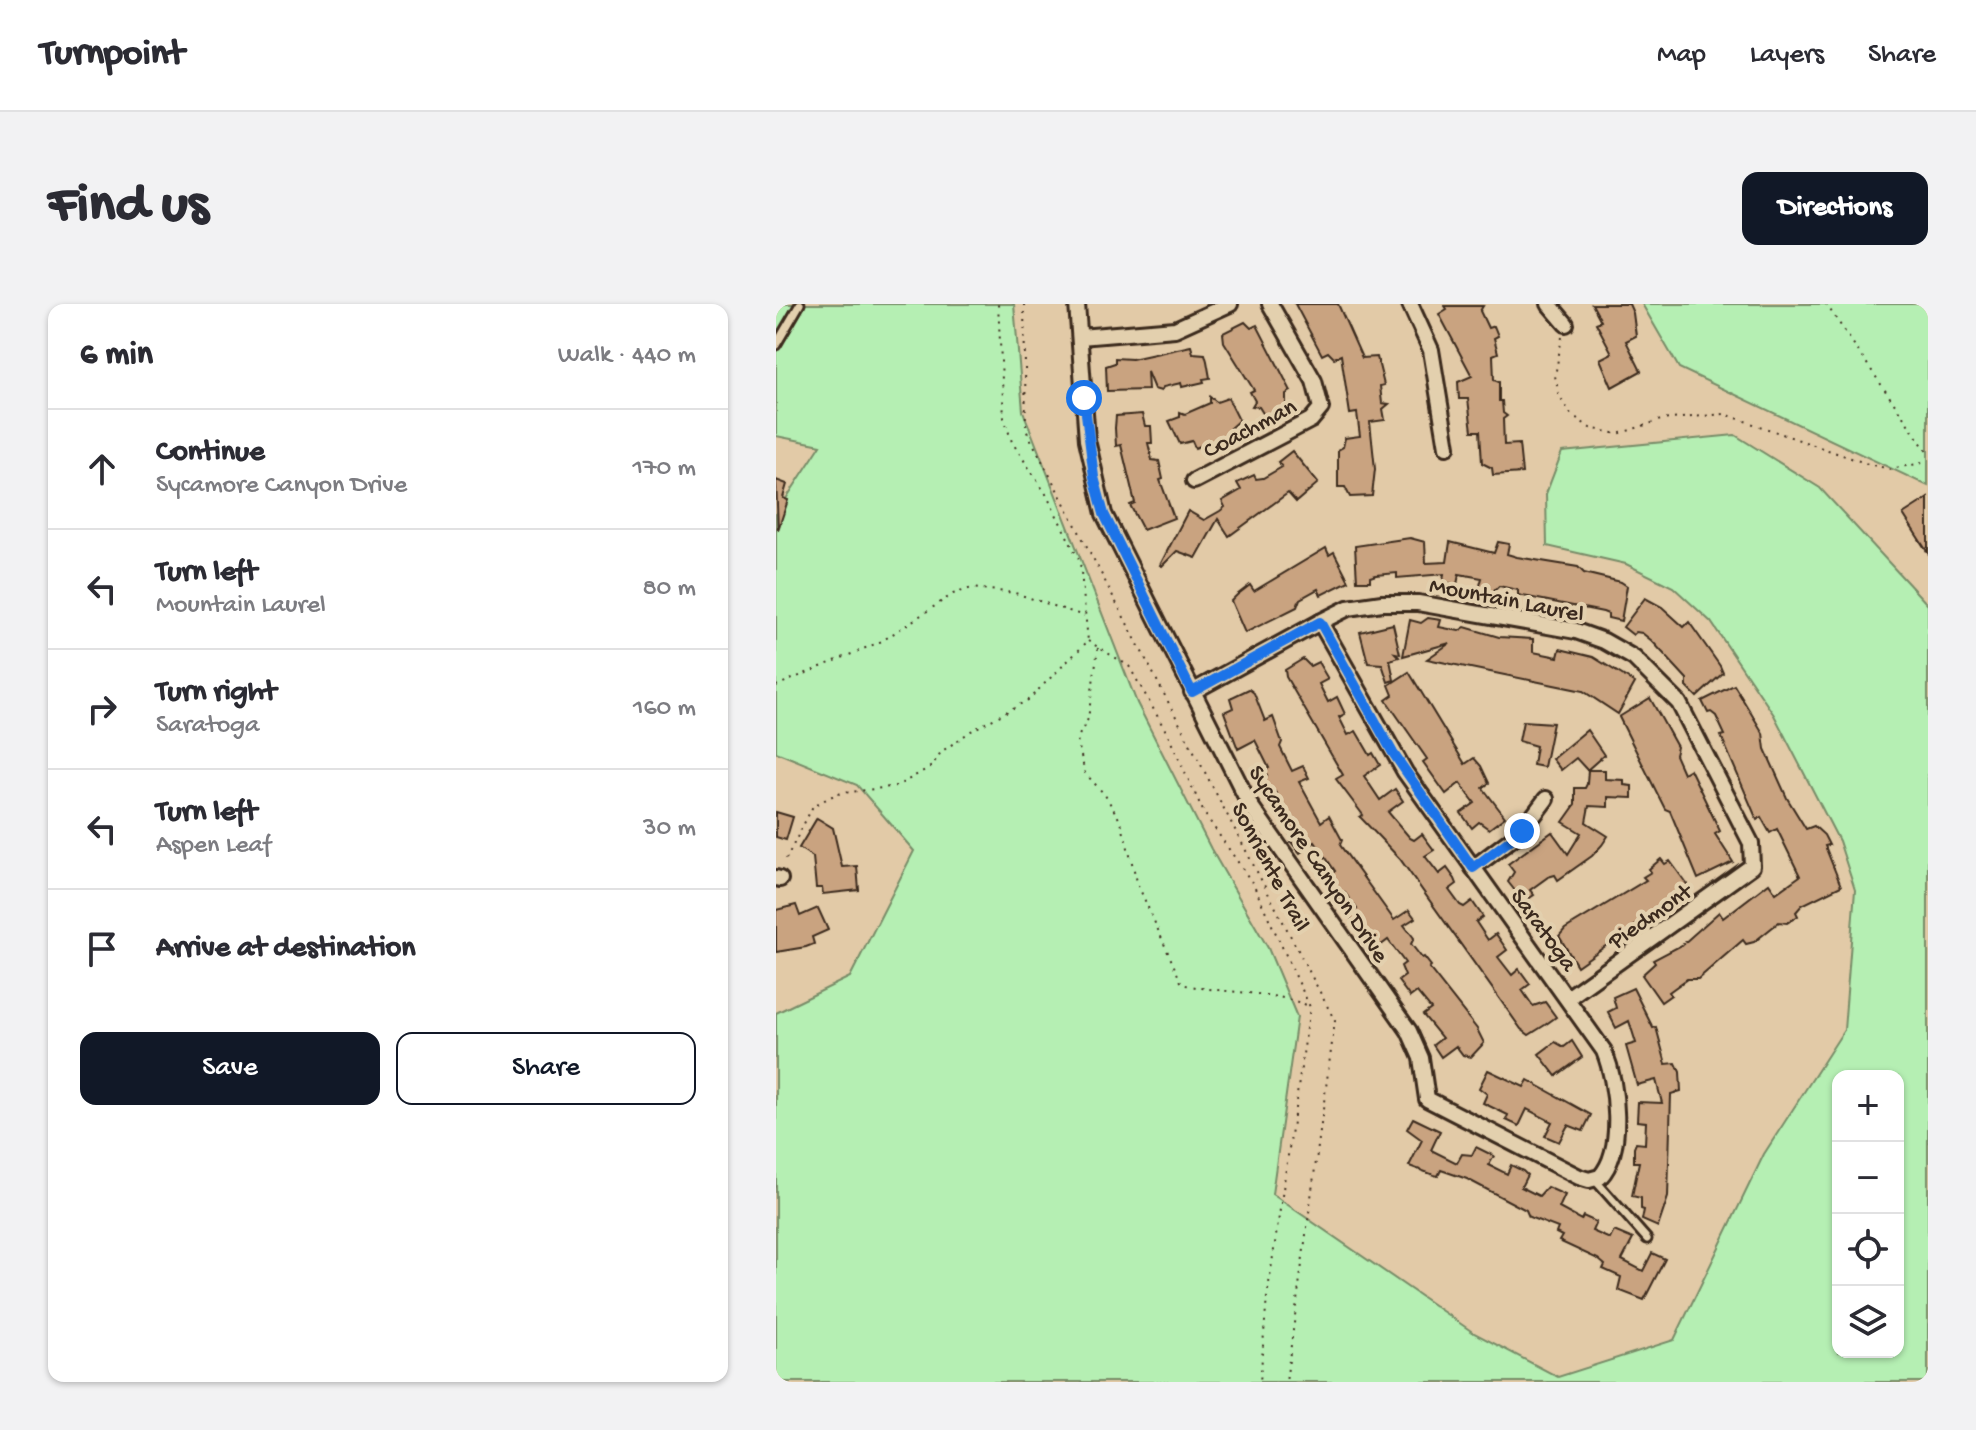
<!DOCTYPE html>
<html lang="en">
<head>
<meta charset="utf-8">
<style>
	body { margin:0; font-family:"Gochi Hand",sans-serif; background:#f2f2f3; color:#2b2b33 }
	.controls { position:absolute; right:24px; bottom:24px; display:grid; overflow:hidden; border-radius:16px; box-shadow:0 2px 6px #0004 }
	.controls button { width:72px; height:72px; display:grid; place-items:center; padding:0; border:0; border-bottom:2px solid #e1e1e2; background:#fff; color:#2b2b33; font:40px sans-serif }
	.stop { position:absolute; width:24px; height:24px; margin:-18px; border:6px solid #1a73e8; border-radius:50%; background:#fff }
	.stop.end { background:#1a73e8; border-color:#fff; box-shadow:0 2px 8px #0008 }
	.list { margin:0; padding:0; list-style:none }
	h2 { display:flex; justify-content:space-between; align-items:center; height:104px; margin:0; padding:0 32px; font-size:34px }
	h2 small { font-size:26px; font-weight:400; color:#7c7c81 }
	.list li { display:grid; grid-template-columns:52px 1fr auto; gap:24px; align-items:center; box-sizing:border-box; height:120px; padding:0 32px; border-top:2px solid #e1e1e2 }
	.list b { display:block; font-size:30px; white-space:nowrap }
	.list p { margin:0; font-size:26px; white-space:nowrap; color:#7c7c81 }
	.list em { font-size:26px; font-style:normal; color:#7c7c81 }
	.actions { display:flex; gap:16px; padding:24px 32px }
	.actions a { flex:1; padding:18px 0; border:2px solid #111827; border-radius:16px; text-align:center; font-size:28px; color:#111827 }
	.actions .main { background:#111827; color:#fff }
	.icon { flex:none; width:44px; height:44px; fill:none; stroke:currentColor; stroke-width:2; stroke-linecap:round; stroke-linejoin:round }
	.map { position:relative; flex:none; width:1152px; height:1078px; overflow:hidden; border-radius:16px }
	header { display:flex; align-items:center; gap:48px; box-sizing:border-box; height:112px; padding:0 40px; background:#fff; border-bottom:2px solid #e1e1e2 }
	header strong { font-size:38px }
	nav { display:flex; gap:44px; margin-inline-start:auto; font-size:28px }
	.intro { display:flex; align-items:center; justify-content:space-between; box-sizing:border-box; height:192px; padding:0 48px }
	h1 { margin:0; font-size:56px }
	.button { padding:20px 36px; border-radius:16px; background:#111827; color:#fff; font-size:28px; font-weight:700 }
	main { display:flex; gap:48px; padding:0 48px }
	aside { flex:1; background:#fff; border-radius:16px; box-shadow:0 2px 6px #0004 }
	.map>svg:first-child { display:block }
	.green { fill:#b5efb3; stroke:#788c68; stroke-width:2; fill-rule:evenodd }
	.building { fill:#c9a380; stroke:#3b2a1e; stroke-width:2 }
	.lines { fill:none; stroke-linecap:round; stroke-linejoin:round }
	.service-casing { stroke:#3b2a1e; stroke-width:13 }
	.minor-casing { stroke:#3b2a1e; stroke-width:20 }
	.path { stroke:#3b2a1e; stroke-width:2; stroke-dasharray:2 6; stroke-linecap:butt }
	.service { stroke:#e3d0ae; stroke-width:7 }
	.minor { stroke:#e3d0ae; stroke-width:14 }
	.route { stroke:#1a73e8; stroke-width:10 }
	.labels { text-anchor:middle; stroke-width:8; stroke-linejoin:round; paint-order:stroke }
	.street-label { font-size:24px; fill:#3b2a1e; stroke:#e3d0ae }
</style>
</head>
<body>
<header>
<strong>Turnpoint</strong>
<nav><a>Map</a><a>Layers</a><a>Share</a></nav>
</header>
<div class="intro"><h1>Find us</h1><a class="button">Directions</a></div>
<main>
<aside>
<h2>6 min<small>Walk · 440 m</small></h2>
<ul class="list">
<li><svg class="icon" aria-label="ahead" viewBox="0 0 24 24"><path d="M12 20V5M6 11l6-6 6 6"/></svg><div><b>Continue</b><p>Sycamore Canyon Drive</p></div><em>170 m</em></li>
<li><svg class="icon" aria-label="left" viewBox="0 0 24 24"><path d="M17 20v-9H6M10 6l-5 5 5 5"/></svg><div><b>Turn left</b><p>Mountain Laurel</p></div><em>80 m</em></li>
<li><svg class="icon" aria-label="right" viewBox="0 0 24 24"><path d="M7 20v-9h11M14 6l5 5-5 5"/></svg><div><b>Turn right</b><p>Saratoga</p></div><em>160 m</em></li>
<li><svg class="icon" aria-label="left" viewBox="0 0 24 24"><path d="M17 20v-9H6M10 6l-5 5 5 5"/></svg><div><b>Turn left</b><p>Aspen Leaf</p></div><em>30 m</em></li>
<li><svg class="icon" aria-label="arrive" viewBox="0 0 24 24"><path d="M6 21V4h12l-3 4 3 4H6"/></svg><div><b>Arrive at destination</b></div></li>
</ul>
<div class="actions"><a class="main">Save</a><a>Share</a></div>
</aside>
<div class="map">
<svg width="1152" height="1078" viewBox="0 0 1152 1078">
	<rect width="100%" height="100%" fill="#e2caa7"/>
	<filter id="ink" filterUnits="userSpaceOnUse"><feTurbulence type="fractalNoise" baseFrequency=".0125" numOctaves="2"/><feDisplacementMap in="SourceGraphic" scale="16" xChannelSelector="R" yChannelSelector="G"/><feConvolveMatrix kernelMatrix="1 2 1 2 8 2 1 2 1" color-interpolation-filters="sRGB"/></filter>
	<g filter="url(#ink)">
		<g class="green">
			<path d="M0 0H238L247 107 361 399 435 545 492 644 521 713 496 890 698 1029 782 1073 898 1036 988 850 1068 726 1079 586 1063 537 998 411 935 318 897 283 850 260 771 242 770 190 786 148 959 131 1044 184 1152 301V1078H0V709L74 673 138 547 81 481 0 448V210L45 141 0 132ZM1062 772H1122V1048H1062Z"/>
			<polygon points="866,0 1152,0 1152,182 903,64"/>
		</g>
		<g class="building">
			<polygon points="519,0 562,0 586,54 601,53 608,81 604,82 606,99 613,100 607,105 609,116 594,118 599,165 596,192 574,193 569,183 562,183 562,146 567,143 569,134 584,132 581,109 574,110 565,51 558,54 552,48 546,51"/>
			<polygon points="816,0 853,0 857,9 860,32 850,37 865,67 836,83 824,55 836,49 820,19 825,17"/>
			<polygon points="669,2 707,2 704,7 712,24 718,22 722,32 718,34 722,49 717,51 718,76 723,78 723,97 726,97 727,109 731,112 727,115 728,141 743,140 746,169 717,171 716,164 706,159 704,127 696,127 692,95 683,95 682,78 696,72 663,10 671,5"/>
			<polygon points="469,18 475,24 481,21 515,87 510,90 510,104 490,114 483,103 476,102 479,97 474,88 478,86 448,38 447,29"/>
			<polygon points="415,42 417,49 429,50 431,57 434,74 427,75 428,78 406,83 405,79 387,83 385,87 378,85 371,68 372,86 331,87 330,62 339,59 339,54 356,55"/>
			<polygon points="434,93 441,98 452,94 463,116 454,124 456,130 419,144 416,137 404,140 393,117 404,113 404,108 409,110 434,99"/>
			<polygon points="366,110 369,122 375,122 376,139 372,139 376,156 383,157 387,175 384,176 398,214 367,226 354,201 359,199 345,141 340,142 339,124 340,112"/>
			<polygon points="516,147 542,179 520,198 512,189 453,232 442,215 420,254 401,247 386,262 384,261 412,207 428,216 444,207 449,203 446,197 465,186 461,179 478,171 480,175 487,174 506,163 502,158"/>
			<polygon points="0,176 11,180 7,194 12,196 2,226"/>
			<polygon points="1152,194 1152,249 1127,210"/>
			<polygon points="634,234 649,238 650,259 671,258 674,238 718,249 722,238 733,240 731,250 741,253 802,263 808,269 845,278 851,282 845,317 832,314 832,310 827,308 742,291 742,286 723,282 717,288 703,285 706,274 683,270 681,281 667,278 668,270 621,274 621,269 600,271 594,273 594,277 581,277 579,242"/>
			<polygon points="550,244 553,251 558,248 573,277 545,291 542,285 524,295 521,303 469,329 455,297 461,291 474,281 478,287"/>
			<polygon points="869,294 886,303 908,323 913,318 944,362 947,369 921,393 911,383 911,375 876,337 866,329 860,328 857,331 847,323"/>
			<polygon points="652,314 665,316 663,323 683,327 689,323 723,333 757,335 757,348 782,353 784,345 817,353 859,379 842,410 807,387 651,355 674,339 627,352 634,316 645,319"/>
			<polygon points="617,320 624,350 619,349 623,353 614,356 618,376 612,378 606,360 592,359 584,328"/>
			<polygon points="527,355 534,362 542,358 552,375 543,380 552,398 561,393 569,410 563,413 572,431 580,427 594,451 597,449 604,461 588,472 604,496 619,485 627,497 612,508 634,534 638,536 646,530 658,546 649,552 663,570 671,564 679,575 681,580 673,586 684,601 688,603 696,597 707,613 700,618 712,636 720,630 731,646 722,653 736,671 743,665 754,680 746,686 757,702 769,698 780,713 769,721 753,731 745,725 624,555 584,513 587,511 560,475 567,471 510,373 509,366"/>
			<polygon points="633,368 689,460 698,454 705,462 713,479 707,484 729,513 713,525 703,518 696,524 685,509 699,499 684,479 670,490 647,458 651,455 610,396 617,391 613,381"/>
			<polygon points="958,381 987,429 989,445 1011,494 1030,525 1038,522 1048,531 1053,541 1049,542 1065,582 1026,601 1020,608 1022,612 1011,619 1003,618 978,638 970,640 967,636 922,675 911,675 893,688 895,691 885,698 866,671 879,659 877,656 906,641 943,608 947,614 993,579 1000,589 1024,572 1001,525 994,529 985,513 981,516 945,432 949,431 940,412 935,408 932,409 926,397"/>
			<polygon points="473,385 478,389 489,417 497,413 506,438 504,443 516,467 527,462 533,474 523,478 545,518 553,512 566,536 564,541 618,616 633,606 639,614 628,621 638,634 635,640 646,654 648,653 655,662 653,664 701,725 708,739 695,753 687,751 680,742 665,753 657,741 666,734 647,711 655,705 641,688 634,693 622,677 629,672 625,662 629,659 612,636 596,648 573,611 581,605 568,588 562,593 550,579 558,574 555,570 559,567 539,538 524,549 515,538 518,536 502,511 510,506 499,488 492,492 482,475 491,471 488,466 493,464 479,436 462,445 448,408 457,404 454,394"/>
			<polygon points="874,394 901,443 899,451 907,469 914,465 944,527 939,530 957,558 922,575 894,507 889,505 843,413"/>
			<polygon points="747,417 777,419 768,463 757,461 760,442 743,437"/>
			<polygon points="811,426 828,451 811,466 800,454 785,466 776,455"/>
			<polygon points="812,466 829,466 829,475 848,476 848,481 856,482 856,494 832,493 832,503 813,502 810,518 832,532 826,541 816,552 782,576 779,571 772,573 754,586 758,591 748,598 732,578 738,568 732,560 776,528 792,550 805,529 787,518 799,501 799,484 809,484 811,480"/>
			<polygon points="0,508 17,513 10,536 0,533"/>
			<polygon points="41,514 57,524 66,563 81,562 83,586 47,590 46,584 40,584 37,553 23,544"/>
			<polygon points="885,555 889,560 894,557 913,583 884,603 887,607 857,623 859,627 849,635 846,631 841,634 801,662 783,632 789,625 870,576 867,573 875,568 873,565"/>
			<polygon points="20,601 24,612 42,604 52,626 36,633 38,640 30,643 0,648 0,606"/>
			<polygon points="857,684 877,724 880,723 890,760 900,759 904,768 905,787 895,790 892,893 882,923 866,916 868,906 865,905 865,894 856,892 863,858 858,858 858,844 860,839 869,840 870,818 861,817 862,798 886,799 880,776 861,781 850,742 860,739 853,717 840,724 832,708 840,704 837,693"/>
			<polygon points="796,737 806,753 780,772 763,750 779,738 788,743"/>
			<polygon points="712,766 748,783 752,776 815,811 807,827 792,821 783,838 769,832 776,818 751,805 743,822 730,816 732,811 707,799 711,790 703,784"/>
			<polygon points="637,814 664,827 655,846 681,859 686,850 696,851 700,843 718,852 713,861 731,870 735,861 747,867 751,871 745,883 763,892 771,883 789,891 783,904 805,916 807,912 820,918 816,927 834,935 838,927 857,935 846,956 867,967 876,949 889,955 868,996 842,986 845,973 827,965 829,961 822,955 783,937 786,932 780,929 782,924 753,913 750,906 691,875 665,866 662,872 658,871 633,862 646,836 631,825"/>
		</g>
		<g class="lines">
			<g class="service-casing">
				<g id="service">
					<polyline points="0,41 24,0"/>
					<polyline points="819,876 871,935"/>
				</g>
			</g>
			<g class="minor-casing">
				<g id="minor">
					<path d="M301 0 311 136 328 210 474 501 633 727 645 754 651 795 803 873 813 876 824 873C849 846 841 779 828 747L629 468 544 318"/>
					<polyline points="634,0 655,46 671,143"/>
					<polyline points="773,0 790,20"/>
					<polyline points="304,33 399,25 454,0"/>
					<polyline points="418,177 535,116 545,104 538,77 494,0"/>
					<polyline points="416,388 544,318 572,304 606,299 642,299 800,327 828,337 858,354 903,399 975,539 976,562 793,693"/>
					<polyline points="697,564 746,527 770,495"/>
					<polyline points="0,574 4,575"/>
				</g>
			</g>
			<g class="path">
				<polyline points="248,0 250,126 559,717 510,1078"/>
				<polyline points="1050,0 1152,149"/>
				<polyline points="786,33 779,72 783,91 795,110 814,124 842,130 885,116 949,110 1092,160 1114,165 1152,158"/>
				<polyline points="312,337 353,362 391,429 428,509 477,580 534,703 491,993 484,1078"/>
				<path d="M322 344 312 415 301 435 309 469 329 491 345 518 362 581 406 680C449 691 491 685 533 702"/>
				<polyline points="0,382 106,337 177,290 196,284 239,289 308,312"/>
				<polyline points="10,555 37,502 60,490 121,482 156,462 165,448 195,427 252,396 312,337 304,258 270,190 236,138 228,114 222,0"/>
			</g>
			<use href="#service" class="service"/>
			<use href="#minor" class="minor"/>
		</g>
	</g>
	<g class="lines" filter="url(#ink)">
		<polyline class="route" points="308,94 318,173 328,210 416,388 544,318 617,449 697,564 746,527"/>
	</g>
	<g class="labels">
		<g class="street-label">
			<text transform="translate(473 123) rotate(-28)" y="8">Coachman</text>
			<text transform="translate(731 294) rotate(11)" y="8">Mountain Laurel</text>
			<text transform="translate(544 559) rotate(56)" y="8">Sycamore Canyon Drive</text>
			<text transform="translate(496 562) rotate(62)" y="8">Sonriente Trail</text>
			<text transform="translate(873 611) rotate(-35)" y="8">Piedmont</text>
			<text transform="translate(769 625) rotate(54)" y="8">Saratoga</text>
		</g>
	</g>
</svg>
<div class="controls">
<button>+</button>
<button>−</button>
<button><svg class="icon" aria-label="locate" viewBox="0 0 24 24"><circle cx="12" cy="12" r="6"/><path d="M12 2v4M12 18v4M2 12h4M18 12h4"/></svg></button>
<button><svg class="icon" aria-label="layers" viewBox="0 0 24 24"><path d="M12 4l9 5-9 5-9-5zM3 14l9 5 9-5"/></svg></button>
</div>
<div class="stop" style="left:308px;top:94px"></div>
<div class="stop end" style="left:746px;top:527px"></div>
</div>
</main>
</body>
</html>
